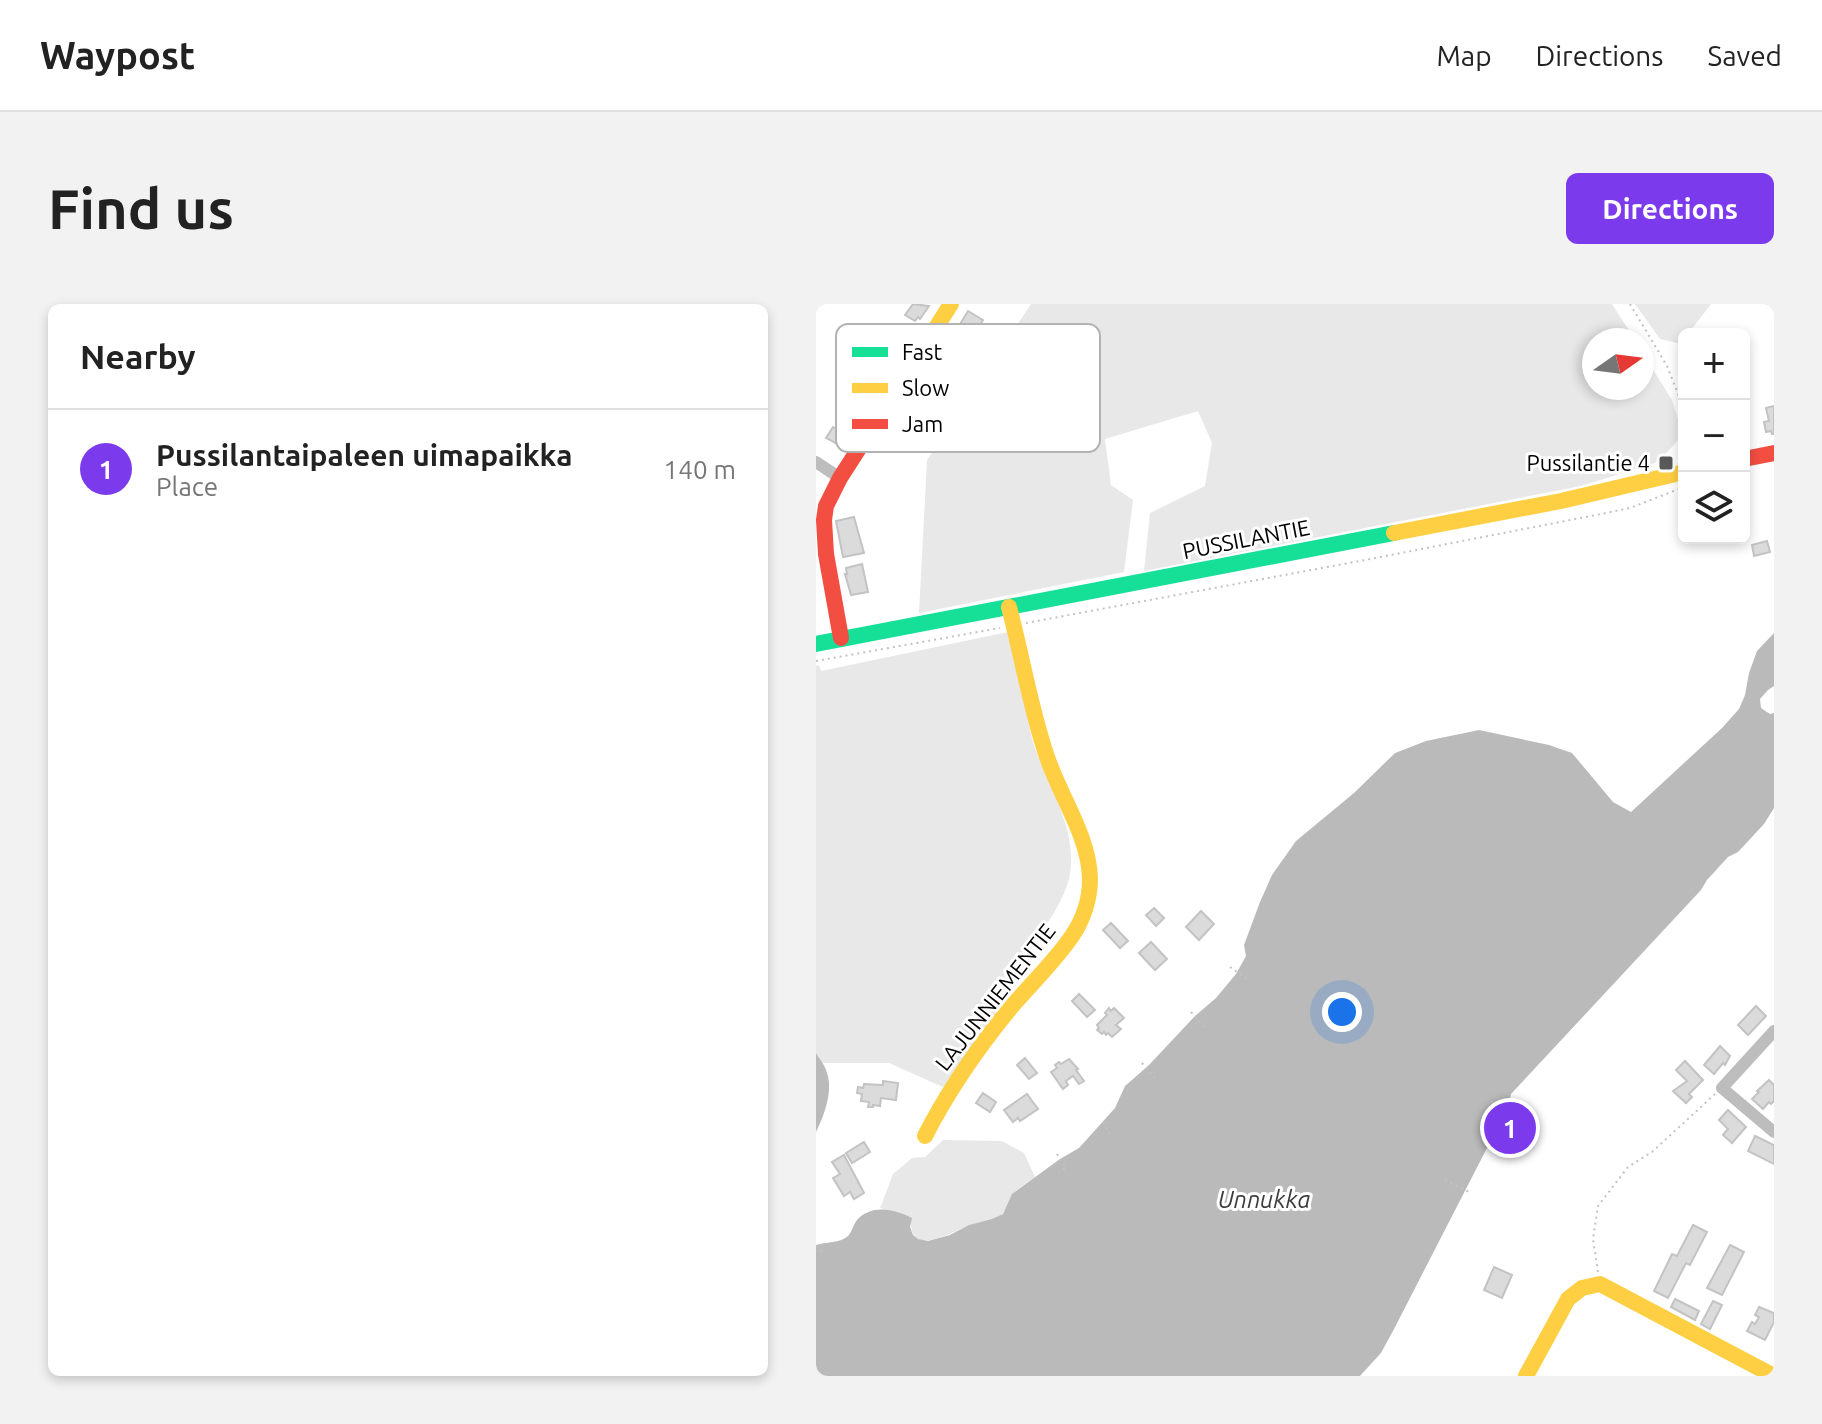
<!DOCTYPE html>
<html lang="en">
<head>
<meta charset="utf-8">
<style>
	body { margin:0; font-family:Ubuntu,sans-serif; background:#f2f2f2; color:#222 }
	.controls { position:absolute; right:24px; top:24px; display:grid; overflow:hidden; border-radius:12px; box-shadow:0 4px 12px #0003 }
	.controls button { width:72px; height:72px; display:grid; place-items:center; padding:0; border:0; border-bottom:2px solid #e0e0e0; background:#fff; color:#222; font:40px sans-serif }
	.compass { position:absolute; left:766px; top:24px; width:72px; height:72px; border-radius:50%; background:#fff; box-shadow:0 4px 12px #0003; rotate:76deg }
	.you { position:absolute; left:526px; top:708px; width:28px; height:28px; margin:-20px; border:6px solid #fff; border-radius:50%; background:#1a73e8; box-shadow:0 0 0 12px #1a73e833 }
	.badge { display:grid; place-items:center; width:52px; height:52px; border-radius:50%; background:#7c3aed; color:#fff; font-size:26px; font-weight:700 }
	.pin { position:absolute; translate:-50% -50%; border:4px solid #fff; box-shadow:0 2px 8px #0006 }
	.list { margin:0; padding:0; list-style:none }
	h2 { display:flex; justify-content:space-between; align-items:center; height:104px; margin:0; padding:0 32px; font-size:34px }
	h2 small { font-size:26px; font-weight:400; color:#767676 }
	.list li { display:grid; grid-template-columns:52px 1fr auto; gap:24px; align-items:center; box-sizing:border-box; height:120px; padding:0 32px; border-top:2px solid #e0e0e0 }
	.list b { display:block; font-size:30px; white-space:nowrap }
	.list p { margin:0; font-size:26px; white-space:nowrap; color:#767676 }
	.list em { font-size:26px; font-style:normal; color:#767676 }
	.icon { flex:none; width:44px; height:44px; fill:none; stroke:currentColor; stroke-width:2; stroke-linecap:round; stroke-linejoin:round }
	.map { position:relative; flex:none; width:958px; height:1072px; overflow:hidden; border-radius:12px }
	header { display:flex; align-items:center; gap:48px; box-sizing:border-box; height:112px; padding:0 40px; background:#fff; border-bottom:2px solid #e0e0e0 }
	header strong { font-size:38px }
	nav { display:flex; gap:44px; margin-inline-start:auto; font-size:28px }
	.intro { display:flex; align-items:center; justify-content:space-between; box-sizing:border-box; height:192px; padding:0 48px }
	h1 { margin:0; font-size:56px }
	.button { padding:20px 36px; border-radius:12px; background:#7c3aed; color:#fff; font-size:28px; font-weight:700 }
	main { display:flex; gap:48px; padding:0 48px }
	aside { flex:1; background:#fff; border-radius:12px; box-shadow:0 4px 12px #0003 }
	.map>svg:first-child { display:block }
	.green { fill:#e8e8e8 }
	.water { fill:#bababa }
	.building { fill:#dbdbdb; stroke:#c3c3c3; stroke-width:2 }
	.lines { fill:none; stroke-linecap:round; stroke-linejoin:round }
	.path { stroke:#c2c2c2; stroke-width:2; stroke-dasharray:2 4; stroke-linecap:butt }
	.street { stroke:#bdbdbd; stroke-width:12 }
	.fast { stroke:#16e098; stroke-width:16 }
	.slow { stroke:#ffcf43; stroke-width:16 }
	.jam { stroke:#f24e42; stroke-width:16 }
	.poi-dot { fill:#595959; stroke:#fff; stroke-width:3 }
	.labels { text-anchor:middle; stroke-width:6; stroke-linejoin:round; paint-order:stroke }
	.poi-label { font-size:22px; fill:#000; stroke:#fff; text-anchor:end }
	.street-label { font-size:22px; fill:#000; stroke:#fff }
	.water-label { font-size:24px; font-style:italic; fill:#3d3d3d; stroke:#fff }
	.key { fill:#fff; stroke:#b2b2b2; stroke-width:2 }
	.key-label { font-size:22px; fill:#000 }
</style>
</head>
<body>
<header>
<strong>Waypost</strong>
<nav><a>Map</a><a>Directions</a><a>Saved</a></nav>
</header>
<div class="intro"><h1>Find us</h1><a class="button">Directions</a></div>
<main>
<aside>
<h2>Nearby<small></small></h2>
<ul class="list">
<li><span class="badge">1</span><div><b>Pussilantaipaleen uimapaikka</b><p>Place</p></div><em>140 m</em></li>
</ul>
</aside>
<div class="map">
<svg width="958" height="1072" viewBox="0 0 958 1072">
	<rect width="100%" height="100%" fill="#fff"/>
	<g class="green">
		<polygon points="215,0 796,0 819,36 778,36 778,84 826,84 826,48 856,96 867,131 842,158 765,182 328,267 334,209 389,182 396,139 382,107 289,135 295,181 317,196 308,268 103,309 111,156"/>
		<polygon points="819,0 895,0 872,30 868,30 868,36 865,40 844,35"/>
		<path d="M192 328C198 354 204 380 210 405 213 419 215 434 220 447 235 487 261 526 254 570 246 615 193 657 193 695L129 784 73 759H6L0 749V362L3 361 5 367Z"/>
		<path d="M127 836 186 837 208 849 219 873C211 879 200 885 195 893 192 898 190 906 186 910 179 917 166 918 157 920 139 926 91 957 95 914L64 904 77 870 96 854 109 853Z"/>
	</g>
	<g class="water">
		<path d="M958 329V382L952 386 944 395 945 404 954 410 958 409V504L948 520 922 548 912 553 891 576 885 586 695 790 691 807 689 829 671 844 578 1025 565 1049 544 1072H0V941C9 938 25 939 32 932 36 928 37 921 41 916 56 900 78 905 96 914L94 923 97 931 102 935 112 937 134 931 153 921 176 915 187 910 196 890 244 855 263 844 299 804 309 782 333 761 379 712 400 694 420 670 430 652 428 641 444 598 456 571 480 537 538 489 579 449 610 437 663 426 733 441 756 449 797 498 815 508 906 424 923 405 929 391 933 369 941 347Z"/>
		<path d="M0 749C3 754 8 760 10 766 18 785 9 810 0 828Z"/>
	</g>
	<g class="building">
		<polygon points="97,0 113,2 104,15 102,13 99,17 89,11"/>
		<polygon points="152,7 167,16 157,32 160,34 156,40 152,38 149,43 135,35"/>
		<polygon points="958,102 958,130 956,130 955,127 950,128 948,118 953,117 950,104"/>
		<polygon points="17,123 29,130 23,141 10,134"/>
		<polygon points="38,213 48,249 27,253 20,217"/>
		<polygon points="951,237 954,248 938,252 936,241"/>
		<polygon points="46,260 52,288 35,291 29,270 31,270 30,264"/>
		<polygon points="338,604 348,614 340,622 330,611"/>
		<polygon points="385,607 398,620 383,636 370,623"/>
		<polygon points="295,619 312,637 304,644 287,626"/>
		<polygon points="335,638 351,655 339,666 323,649"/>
		<polygon points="263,690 279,706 271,713 256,697"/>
		<polygon points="940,702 950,712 932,731 922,721"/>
		<polygon points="293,704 295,707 298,704 308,714 300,721 305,725 296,733 292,729 290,731 288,728 286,730 281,726 283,724 281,721 291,711 289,709"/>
		<polygon points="904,742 914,752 909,761 907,759 898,770 888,761"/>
		<polygon points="209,754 221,769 213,775 201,761"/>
		<polygon points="253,755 262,765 260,766 268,777 263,780 257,772 250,777 252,781 247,785 235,768 241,764 239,761 243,758 245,760"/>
		<polygon points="869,757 887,776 873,790 876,793 870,799 857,787 871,777 860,766"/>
		<polygon points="953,776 958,781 958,797 955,800 953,798 947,805 936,795 943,788 941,787"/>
		<polygon points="67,777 82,779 80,796 65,794 64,802 57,801 57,803 52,803 53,798 45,797 46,790 41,789 42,783 47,784 48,780 67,781"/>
		<polygon points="167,789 180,798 174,808 160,799"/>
		<polygon points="211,790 222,805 204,817 202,814 197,818 188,806"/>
		<polygon points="912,806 930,823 916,839 907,831 912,825 903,816"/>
		<polygon points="939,832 958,841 958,860 932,847"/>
		<polygon points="48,838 54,848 36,859 30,849"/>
		<polygon points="28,851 48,889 38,895 34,888 28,892 17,874 24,870 16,858"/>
		<polygon points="877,921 891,928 874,961 870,959 852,994 838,987 856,950 861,952"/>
		<polygon points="914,941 928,948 906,991 891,984"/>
		<polygon points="678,963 696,971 686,994 668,986"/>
		<polygon points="859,995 883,1007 879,1016 855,1003"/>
		<polygon points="897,997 906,1001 894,1025 885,1020"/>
		<polygon points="943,1003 958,1009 958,1018 949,1036 931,1027 936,1018 939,1020 943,1013 939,1011"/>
	</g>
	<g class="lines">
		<g class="path">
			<polyline points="814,0 851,62 868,105"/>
			<polyline points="210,319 549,256 785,210 814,204 868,183"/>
			<polyline points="0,357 184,324"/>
			<polyline points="414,663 431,675"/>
			<polyline points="375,708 388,723"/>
			<polyline points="326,759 339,774"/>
			<polyline points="675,797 691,810"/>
			<polyline points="287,818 296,834"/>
			<polyline points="241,850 250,864 243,868"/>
			<polyline points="629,876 653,888"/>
			<polyline points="3,940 6,949"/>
			<polyline points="782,968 777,935 782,902 812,863 836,848 899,790"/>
		</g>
		<g class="street">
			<polyline points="0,158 24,174"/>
			<polyline points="958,727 906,784 958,828"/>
		</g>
		<polyline class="fast" points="0,340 578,229"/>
		<g class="slow">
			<polyline points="78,90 135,0"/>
			<polyline points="578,229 745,197 868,168"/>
			<path d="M109 832C133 785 163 742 197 701 216 679 239 657 256 632 267 616 274 595 274 575 273 531 243 491 230 450 214 402 206 352 193 303"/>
			<polyline points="710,1072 752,995 766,984 784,980 958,1072"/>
		</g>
		<g class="jam">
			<polyline points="928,155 958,149"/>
			<polyline points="25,334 10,250 8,216 10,202 24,174 78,90"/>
		</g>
	</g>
	<rect class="poi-dot" x="842" y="151" width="16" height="16" rx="4"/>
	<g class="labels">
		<g class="poi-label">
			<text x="834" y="167">Pussilantie 4</text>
		</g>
		<g class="street-label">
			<text transform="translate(430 235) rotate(-11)" y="8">PUSSILANTIE</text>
			<text transform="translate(179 693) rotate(-52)" y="8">LAJUNNIEMENTIE</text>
		</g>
		<g class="water-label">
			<text x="448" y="904">Unnukka</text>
		</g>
	</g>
	<rect x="20" y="20" width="264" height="128" rx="12" class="key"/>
	<rect x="36" y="43" width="36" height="10" fill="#16e098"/>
	<rect x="36" y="79" width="36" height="10" fill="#ffcf43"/>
	<rect x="36" y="115" width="36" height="10" fill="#f24e42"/>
	<g class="key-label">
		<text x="86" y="56">Fast</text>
		<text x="86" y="92">Slow</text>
		<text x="86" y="128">Jam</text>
	</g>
</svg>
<div class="controls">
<button>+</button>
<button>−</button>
<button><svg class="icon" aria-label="layers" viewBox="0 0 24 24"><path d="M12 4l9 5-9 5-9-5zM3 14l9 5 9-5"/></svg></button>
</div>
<svg class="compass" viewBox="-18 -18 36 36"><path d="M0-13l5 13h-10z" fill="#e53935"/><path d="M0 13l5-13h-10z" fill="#767676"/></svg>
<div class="you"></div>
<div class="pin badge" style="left:694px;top:824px">1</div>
</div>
</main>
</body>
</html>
